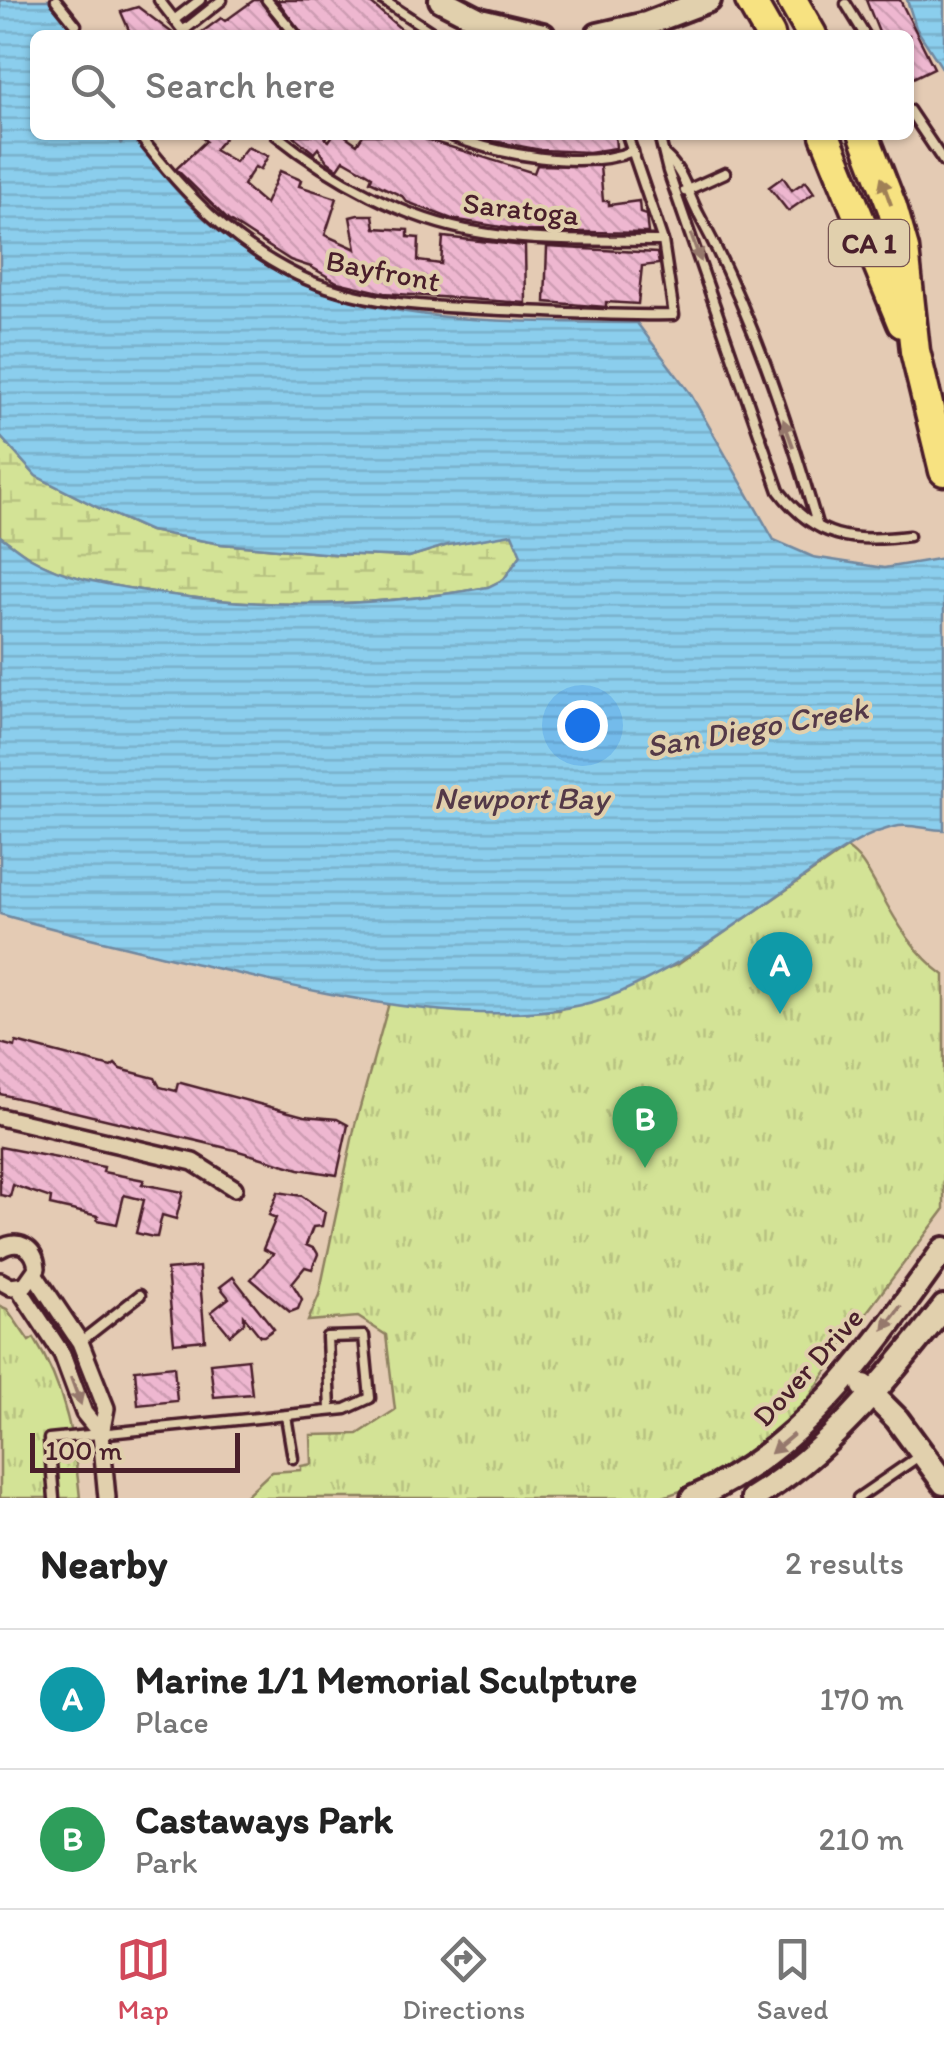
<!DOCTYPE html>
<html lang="en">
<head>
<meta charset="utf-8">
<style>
	body { margin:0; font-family:Itim,sans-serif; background:#f6f6f6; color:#222 }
	.scale { position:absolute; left:30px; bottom:25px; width:210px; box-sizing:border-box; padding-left:10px; border:5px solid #4a1f2b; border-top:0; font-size:28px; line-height:35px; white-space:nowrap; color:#4a1f2b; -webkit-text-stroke:8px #e1d0ad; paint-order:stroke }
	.you { position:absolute; left:582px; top:725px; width:35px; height:35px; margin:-25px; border:8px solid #fff; border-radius:50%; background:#1a73e8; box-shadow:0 0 0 15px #1a73e833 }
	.badge { display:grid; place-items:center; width:65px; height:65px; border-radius:50%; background:#d1495b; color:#fff; font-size:32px; font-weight:700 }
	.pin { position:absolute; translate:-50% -82px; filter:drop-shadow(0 2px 5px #0008) }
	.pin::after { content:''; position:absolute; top:52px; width:35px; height:30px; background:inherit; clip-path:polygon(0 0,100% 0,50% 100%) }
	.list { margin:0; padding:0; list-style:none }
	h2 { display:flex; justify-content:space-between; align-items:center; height:130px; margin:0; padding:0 40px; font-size:42px }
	h2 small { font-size:32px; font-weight:400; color:#767676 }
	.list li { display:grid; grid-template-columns:65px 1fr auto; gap:30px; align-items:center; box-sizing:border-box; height:140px; padding:0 40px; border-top:2px solid #e0e0e0 }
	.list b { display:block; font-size:38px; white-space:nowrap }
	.list p { margin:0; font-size:32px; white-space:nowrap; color:#767676 }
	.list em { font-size:32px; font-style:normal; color:#767676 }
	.icon { flex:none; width:55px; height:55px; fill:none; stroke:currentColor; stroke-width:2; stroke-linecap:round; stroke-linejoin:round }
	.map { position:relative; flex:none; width:944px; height:1498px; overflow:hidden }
	.search { position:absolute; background:#fff; box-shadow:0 2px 8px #0004; left:30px; right:30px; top:30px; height:110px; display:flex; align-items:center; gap:25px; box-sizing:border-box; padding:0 35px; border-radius:15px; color:#767676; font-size:38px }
	.sheet { height:410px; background:#fff }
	nav { display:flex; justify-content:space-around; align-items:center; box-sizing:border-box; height:140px; border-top:2px solid #e0e0e0; background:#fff; font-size:28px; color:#767676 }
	nav a { display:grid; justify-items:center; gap:5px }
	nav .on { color:#d1495b }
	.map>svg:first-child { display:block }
	.wetland { fill:url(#wetland-marsh); stroke:#8e8160; stroke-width:2.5 }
	.park { fill:url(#park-tufts); stroke:#8e8160; stroke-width:2.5 }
	.water { fill:url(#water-rules); stroke:#71889f; stroke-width:2.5 }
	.building { fill:url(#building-back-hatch); stroke:#4a1f2b; stroke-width:2.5 }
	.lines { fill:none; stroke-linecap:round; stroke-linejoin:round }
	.lane-casing { stroke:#4a1f2b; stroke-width:15 }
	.street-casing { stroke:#4a1f2b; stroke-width:22 }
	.secondary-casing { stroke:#4a1f2b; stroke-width:30 }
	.highway-casing { stroke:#4a1f2b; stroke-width:35 }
	.lane { stroke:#e1d0ad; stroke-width:8 }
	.street { stroke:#e1d0ad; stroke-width:15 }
	.secondary { stroke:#e1d0ad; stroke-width:22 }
	.highway { stroke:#f7e281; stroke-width:28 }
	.oneway { fill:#a08056 }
	.oneway2 { fill:#96786c }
	.labels { text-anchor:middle; stroke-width:8; stroke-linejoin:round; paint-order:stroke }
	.shield { fill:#e1d0ad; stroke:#775452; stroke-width:2.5 }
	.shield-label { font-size:28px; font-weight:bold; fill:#4a1f2b }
	.street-label { font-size:30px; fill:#4a1f2b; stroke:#e1d0ad }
	.water-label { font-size:32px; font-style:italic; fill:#543948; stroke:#e1d0ad }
</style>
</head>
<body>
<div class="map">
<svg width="944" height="1498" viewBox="0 0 944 1498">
	<defs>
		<pattern id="wetland-marsh" width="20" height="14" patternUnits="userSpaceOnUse" patternTransform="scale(2.5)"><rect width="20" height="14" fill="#d3e396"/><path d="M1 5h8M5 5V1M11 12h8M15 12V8" fill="none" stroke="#b7c281"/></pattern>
		<pattern id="park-tufts" width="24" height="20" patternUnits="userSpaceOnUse" patternTransform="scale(2.5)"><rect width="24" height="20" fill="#d3e396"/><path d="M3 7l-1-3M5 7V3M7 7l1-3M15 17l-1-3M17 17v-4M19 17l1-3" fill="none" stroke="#b7c281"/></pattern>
		<pattern id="water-rules" width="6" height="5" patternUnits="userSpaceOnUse" patternTransform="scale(2.5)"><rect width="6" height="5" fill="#8bceed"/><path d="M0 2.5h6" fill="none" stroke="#79b0cb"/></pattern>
		<pattern id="building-back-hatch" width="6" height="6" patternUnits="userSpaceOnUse" patternTransform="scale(2.5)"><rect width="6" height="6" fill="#eeb7d0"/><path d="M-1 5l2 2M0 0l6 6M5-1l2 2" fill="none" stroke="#ce9db3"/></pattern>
	</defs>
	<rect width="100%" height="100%" fill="#e4cbb4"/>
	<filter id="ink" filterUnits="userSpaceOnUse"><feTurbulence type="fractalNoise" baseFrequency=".01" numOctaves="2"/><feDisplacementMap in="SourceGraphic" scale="20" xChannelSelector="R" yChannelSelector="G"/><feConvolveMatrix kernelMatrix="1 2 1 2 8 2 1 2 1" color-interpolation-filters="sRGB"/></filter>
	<g filter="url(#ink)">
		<path class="wetland" d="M0 436 36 476 103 510 150 531 221 544 334 554 409 557 448 545 512 533 521 555 504 579 488 587C372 608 256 610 140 590 102 584 64 577 31 558 20 552 10 543 0 536Z"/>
		<g class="park">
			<path d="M847 848C864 859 869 875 880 892 896 922 916 955 944 975V1210L842 1345 841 1352C826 1371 814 1391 800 1410 768 1453 711 1482 660 1498H243L271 1472 301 1470V1466L312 1464 311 1435 358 1434 395 1410 386 1335 358 1317 308 1321 319 1295 355 1125 389 1003 492 1013 558 1010 679 964Z"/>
			<path d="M0 1306 7 1309 29 1341 34 1338C66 1389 74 1439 80 1498H0Z"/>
		</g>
		<g class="water">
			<path d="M0 0H49L74 32 70 35H35V135H118L121 143 130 135C161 172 191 212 231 240 253 255 279 274 303 284 408 327 526 321 637 323L690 393 774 540 813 557 884 568 944 558V830C929 830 913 824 899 826 861 832 825 863 794 884 738 923 684 964 621 992 506 1042 316 992 198 964 132 948 65 933 0 914V536C10 543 20 552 31 558 64 577 102 584 140 590 256 610 372 608 488 587L504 579 521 555 512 534 448 545 409 557 334 554 221 544 150 531 103 510 36 476 0 436Z"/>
			<polygon points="907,0 944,0 944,71 916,28"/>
		</g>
		<g class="building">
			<polygon points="254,0 260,0 286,35 198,35 221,18 225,21"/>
			<polygon points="277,0 367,0 408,35 303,35"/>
			<polygon points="866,0 900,0 934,68 909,80 909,35 880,35"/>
			<polygon points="138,7 175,35 131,35 121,12"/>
			<polygon points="199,135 227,135 214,150 235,162 247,147 268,156 260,170 255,167 243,185 265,204 280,171 301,180 299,186 337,198 325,235 356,249 350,217 358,215 373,215 375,228 408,230 408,237 419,238 418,261 441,264 443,237 525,246 526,303 384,293 337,282 311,267 290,260 228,220 176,169 206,141"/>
			<polygon points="292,135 328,135 325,138 329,141 333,135 344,135 357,144 363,135 412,135 534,173 537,165 600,166 603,201 609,201 609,205 639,201 640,213 646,215 648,233 526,231 452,219 407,202 402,196 370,181 372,176 344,160 338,169 327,161 318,148 314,153"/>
			<polygon points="479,135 615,135 616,148 589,152 541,150 493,141"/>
			<polygon points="783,177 792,190 806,181 814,193 788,211 769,187"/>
			<polygon points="547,247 657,253 659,264 642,266 638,304 606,302 606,307 545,302"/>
			<polygon points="16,1042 111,1067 115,1064 120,1069 155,1078 160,1087 176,1091 178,1083 181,1083 304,1116 337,1119 348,1125 337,1175 299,1169 235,1150 0,1094 0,1043 15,1047"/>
			<polygon points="0,1147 104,1167 103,1172 144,1180 142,1184 183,1192 176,1219 162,1215 157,1237 153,1237 136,1233 144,1200 124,1195 117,1224 97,1220 98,1216 50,1205 51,1198 13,1185 10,1197 0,1195"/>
			<polygon points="278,1192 302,1196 325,1212 322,1226 313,1227 306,1245 315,1249 318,1254 312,1269 305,1267 292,1283 302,1299 298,1309 290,1312 251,1279 273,1254 263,1249 276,1218 269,1215"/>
			<polygon points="199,1267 205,1340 174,1343 167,1270"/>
			<polygon points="233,1277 274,1329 264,1336 260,1336 244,1316 244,1323 230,1335 211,1312 229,1298 220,1287"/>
			<polygon points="248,1359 252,1394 214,1397 210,1363"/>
			<polygon points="174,1366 177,1401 138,1405 135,1370"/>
		</g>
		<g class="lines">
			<g class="lane-casing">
				<g id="lane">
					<polyline points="56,0 76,25"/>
					<polyline points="159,0 183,31"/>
					<polyline points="267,0 296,35"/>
					<polyline points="383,0 436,35"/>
					<polyline points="846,4 865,35"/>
					<polyline points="174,20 200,0"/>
					<polyline points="183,31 222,0"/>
					<polyline points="909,110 944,162"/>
					<path d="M139 135C183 192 231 243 297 275 365 308 448 307 522 311 572 313 623 316 674 315L663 241 627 135"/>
					<path d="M276 135C332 180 406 220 477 232 538 243 602 240 663 241"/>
					<path d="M449 135C497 154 583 171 633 151"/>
					<path d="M659 135 668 171 779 491C815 539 853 543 909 536"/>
					<path d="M666 156C684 172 688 195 699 215 751 311 787 420 817 524"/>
					<polyline points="685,191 725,173"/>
					<polyline points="80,1342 140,1295"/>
					<polyline points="286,1416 293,1458"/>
					<polyline points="54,1498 49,1439 346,1409 370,1398 364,1336 327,1337 330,1410"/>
					<polyline points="858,1498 919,1456"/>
				</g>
			</g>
			<g class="street-casing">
				<g id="street">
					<polyline points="0,1117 193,1162 234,1188"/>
					<path d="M0 1249C18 1238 35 1247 37 1268L25 1285 11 1287 0 1281"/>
					<polyline points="35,1275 80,1342 106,1408 101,1434 107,1498"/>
					<polyline points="18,1287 62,1354 84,1413 101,1434"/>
				</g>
			</g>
			<g class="secondary-casing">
				<g id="secondary">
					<polyline points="441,0 480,20 543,35"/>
					<polyline points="598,35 646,24 709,0"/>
					<polyline points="864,1386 897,1419 944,1483"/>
					<path d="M693 1498C805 1449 875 1345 944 1249"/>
					<path d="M753 1498C831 1451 888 1377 944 1307"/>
				</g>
			</g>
			<g class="highway-casing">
				<g id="highway">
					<polyline points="750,0 770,35"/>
					<polyline points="792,0 812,35"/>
					<polyline points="825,135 902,323"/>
					<polyline points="864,135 892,207 904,249 915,351 944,471"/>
				</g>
			</g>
			<use href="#lane" class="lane"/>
			<use href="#street" class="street"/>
			<use href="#secondary" class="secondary"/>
			<use href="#highway" class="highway"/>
		</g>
		<defs><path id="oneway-solid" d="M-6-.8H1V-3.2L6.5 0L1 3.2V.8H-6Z" transform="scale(2.5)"/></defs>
		<use class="oneway" href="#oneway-solid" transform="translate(886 191) rotate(-110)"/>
		<g class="oneway2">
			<use href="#oneway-solid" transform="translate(696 248) rotate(70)"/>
			<use href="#oneway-solid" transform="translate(788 433) rotate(-110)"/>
			<use href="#oneway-solid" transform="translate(892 1318) rotate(127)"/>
			<use href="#oneway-solid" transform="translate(76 1391) rotate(70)"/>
			<use href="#oneway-solid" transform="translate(782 1444) rotate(140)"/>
		</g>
	</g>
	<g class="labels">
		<rect class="shield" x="829" y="220" width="80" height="46" rx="8"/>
		<g class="shield-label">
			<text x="869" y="253">CA 1</text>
		</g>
		<g class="street-label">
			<text transform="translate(521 209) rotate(6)" y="10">Saratoga</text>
			<text transform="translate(383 271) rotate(11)" y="10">Bayfront</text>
			<text transform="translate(808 1367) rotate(-48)" y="10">Dover Drive</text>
		</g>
		<g class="water-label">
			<text transform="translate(757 727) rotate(-10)" y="11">San Diego Creek</text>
			<text x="521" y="809">Newport Bay</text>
		</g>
	</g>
</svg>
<div class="scale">100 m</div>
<div class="you"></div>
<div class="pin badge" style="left:780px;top:1014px;background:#0f9aa8">A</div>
<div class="pin badge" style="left:645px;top:1168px;background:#2e9e5b">B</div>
<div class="search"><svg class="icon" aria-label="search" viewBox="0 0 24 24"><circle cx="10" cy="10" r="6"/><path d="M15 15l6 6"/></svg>Search here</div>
</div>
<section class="sheet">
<h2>Nearby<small>2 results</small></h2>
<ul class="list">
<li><span class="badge" style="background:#0f9aa8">A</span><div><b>Marine 1/1 Memorial Sculpture</b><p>Place</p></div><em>170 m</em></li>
<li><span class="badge" style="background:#2e9e5b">B</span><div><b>Castaways Park</b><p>Park</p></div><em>210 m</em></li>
</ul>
</section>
<nav>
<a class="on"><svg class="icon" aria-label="map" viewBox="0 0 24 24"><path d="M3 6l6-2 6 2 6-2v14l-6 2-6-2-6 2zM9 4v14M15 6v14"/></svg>Map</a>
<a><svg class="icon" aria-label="directions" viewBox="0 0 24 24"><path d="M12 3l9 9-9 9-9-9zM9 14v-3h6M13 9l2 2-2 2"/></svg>Directions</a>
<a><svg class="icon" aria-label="saved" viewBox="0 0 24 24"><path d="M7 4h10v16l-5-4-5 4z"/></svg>Saved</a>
</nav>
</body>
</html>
